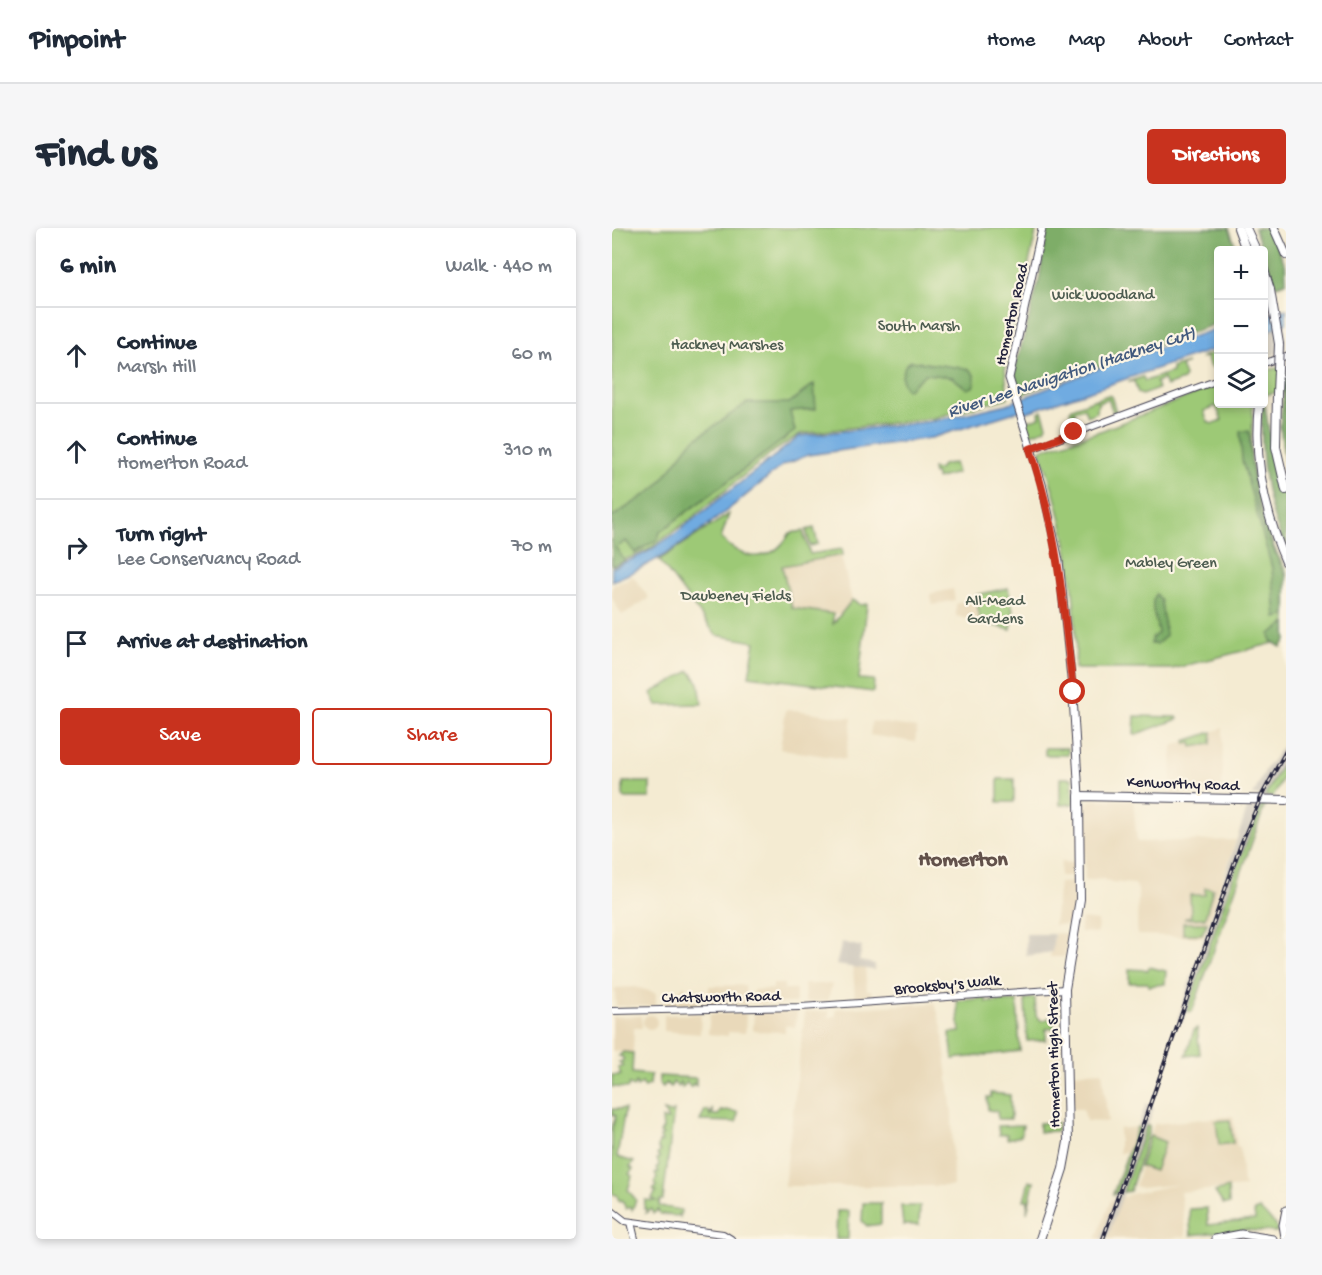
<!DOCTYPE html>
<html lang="en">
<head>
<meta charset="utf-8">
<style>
	body { margin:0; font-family:"Gochi Hand",sans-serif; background:#f6f6f7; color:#1f2937 }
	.controls { position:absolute; right:18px; top:18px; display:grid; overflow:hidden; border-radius:6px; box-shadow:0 3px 9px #0003 }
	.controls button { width:54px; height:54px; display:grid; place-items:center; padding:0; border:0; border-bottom:2px solid #e0e1e3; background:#fff; color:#1f2937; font:30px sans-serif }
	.stop { position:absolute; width:18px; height:18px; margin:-14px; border:4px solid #c8321e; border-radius:50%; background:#fff }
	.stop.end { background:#c8321e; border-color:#fff; box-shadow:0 2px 6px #0008 }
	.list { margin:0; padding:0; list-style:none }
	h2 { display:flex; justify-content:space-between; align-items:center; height:78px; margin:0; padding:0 24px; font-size:26px }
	h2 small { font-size:20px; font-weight:400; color:#747a83 }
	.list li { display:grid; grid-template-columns:39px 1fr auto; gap:18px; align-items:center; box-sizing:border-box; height:96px; padding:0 24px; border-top:2px solid #e0e1e3 }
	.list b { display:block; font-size:22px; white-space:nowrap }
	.list p { margin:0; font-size:20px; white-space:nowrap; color:#747a83 }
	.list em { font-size:20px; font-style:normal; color:#747a83 }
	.actions { display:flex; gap:12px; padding:18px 24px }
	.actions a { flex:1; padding:14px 0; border:2px solid #c8321e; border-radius:6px; text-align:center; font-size:21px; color:#c8321e }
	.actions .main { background:#c8321e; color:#fff }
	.icon { flex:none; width:33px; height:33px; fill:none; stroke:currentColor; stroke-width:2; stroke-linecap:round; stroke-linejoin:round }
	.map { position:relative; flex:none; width:674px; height:1011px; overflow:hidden; border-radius:6px }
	header { display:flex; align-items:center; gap:36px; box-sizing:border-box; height:84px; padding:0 30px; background:#fff; border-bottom:2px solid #e0e1e3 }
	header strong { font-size:28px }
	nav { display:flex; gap:33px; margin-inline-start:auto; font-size:21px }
	.intro { display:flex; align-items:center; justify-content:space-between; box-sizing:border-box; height:144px; padding:0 36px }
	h1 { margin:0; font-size:42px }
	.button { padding:15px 27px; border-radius:6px; background:#c8321e; color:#fff; font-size:21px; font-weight:700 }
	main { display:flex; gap:36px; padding:0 36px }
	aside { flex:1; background:#fff; border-radius:6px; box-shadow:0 3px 9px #0003 }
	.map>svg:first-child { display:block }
	.built { fill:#e9d9ba }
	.industrial { fill:#c9c3b8 }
	.green { fill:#9dc976; stroke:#607658; stroke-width:1.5; fill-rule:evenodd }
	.forest { fill:#7ead67; stroke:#506851; stroke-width:1.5 }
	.water { fill:#70abe1; stroke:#49668e; stroke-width:1.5 }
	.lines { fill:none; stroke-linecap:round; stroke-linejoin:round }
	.tertiary-casing { stroke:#424052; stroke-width:8 }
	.secondary-casing { stroke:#424052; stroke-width:9 }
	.primary-casing { stroke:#424052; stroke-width:10 }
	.trunk-casing { stroke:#424052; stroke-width:10 }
	.tertiary { stroke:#fff; stroke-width:6 }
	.secondary { stroke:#fff; stroke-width:7 }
	.primary { stroke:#fff; stroke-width:8 }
	.trunk { stroke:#fff; stroke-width:8 }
	.rail-casing { stroke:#22223b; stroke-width:4 }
	.rail { stroke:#fcf5e5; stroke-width:1.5; stroke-dasharray:4.5; stroke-linecap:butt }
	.trunk-bridge-casing { stroke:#424052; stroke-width:10; stroke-linecap:butt }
	.trunk-bridge { stroke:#fff; stroke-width:8 }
	.route { stroke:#c8321e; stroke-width:8 }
	.labels { text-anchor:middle; stroke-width:4.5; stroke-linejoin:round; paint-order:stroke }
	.park-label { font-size:16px; fill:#4d5c50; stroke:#fcf5e5 }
	.street-label { font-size:16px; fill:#22223b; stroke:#fcf5e5 }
	.water-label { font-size:18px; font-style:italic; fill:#41597d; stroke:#fcf5e5 }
	.district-label { font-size:22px; font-weight:bold; fill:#62514b; stroke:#fcf5e5 }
</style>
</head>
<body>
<header>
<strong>Pinpoint</strong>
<nav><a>Home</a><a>Map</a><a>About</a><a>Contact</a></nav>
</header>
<div class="intro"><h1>Find us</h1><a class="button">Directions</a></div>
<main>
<aside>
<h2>6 min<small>Walk · 440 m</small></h2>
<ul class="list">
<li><svg class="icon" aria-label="ahead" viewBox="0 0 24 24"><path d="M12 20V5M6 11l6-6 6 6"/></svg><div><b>Continue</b><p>Marsh Hill</p></div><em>60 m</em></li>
<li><svg class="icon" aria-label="ahead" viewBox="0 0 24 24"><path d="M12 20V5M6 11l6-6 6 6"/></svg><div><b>Continue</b><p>Homerton Road</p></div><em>310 m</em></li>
<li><svg class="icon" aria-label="right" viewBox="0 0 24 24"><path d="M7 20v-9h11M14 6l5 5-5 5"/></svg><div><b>Turn right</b><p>Lee Conservancy Road</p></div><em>70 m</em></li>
<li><svg class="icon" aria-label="arrive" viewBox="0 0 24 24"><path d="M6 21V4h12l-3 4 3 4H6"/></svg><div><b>Arrive at destination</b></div></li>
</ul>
<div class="actions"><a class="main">Save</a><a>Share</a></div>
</aside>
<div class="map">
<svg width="674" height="1011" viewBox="0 0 674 1011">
	<rect width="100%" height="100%" fill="#fcf5e5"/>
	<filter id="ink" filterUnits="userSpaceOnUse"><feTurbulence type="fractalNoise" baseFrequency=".0167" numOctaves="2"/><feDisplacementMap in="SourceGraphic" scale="12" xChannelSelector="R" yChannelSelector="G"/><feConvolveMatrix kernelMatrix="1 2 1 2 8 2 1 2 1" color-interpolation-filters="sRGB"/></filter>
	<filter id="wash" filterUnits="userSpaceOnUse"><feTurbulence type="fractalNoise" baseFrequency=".008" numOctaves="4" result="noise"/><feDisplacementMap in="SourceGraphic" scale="24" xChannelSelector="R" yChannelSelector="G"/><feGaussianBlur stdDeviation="1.35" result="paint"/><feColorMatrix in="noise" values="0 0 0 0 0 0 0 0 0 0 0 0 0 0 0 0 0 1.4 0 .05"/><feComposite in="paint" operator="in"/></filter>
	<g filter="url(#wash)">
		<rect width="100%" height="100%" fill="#f4ebd2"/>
		<g class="built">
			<polygon points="229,328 240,372 228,387 180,380 170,337"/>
			<polygon points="21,348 37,370 10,387 0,370 0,358"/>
			<polygon points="341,361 343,372 321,377 318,366"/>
			<polygon points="364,367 368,394 344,388 344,376"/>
			<polygon points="174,481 240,490 233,531 168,521"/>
			<polygon points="260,493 305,500 303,514 258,507"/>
			<polygon points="611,500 610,566 559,565 560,518"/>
			<polygon points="478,572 521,572 525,614 624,612 591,709 525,707 526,662 523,656 498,654 491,651 473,653 473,578"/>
			<polygon points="449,634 464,635 464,648 448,648"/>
			<polygon points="464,654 460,696 442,697 447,655"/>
			<polygon points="470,691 486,693 485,705 468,704"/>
			<polygon points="443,705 458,706 452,729 438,729"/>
			<polygon points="241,739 253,740 255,762 259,762 260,772 243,772"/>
			<polygon points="161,756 172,756 172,761 184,761 184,775 142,775 141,762 161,761"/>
			<polygon points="192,756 220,756 216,773 193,774"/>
			<polygon points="133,757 134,776 97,776 97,758"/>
			<polygon points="73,758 74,763 88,763 89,776 52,777 52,762 70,762 70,759"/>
			<polygon points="23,759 44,765 44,778 4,778 3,760"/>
			<polygon points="323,775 330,799 340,886 341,958 172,958 193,784 217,783 217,789 224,788 224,781"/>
			<polygon points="185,784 183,799 173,797 173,804 141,803 142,785"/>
			<polygon points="89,786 88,806 52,803 52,787"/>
			<polygon points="98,786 134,786 133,805 116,804 116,808 96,806"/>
			<circle cx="38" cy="794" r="7"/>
			<polygon points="29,788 30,800 22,800 21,825 0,823 0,789"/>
			<polygon points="490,843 496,894 474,893 471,881 461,881 460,845"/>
			<polygon points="621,888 625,918 628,920 631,954 634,959 568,964 574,1008 553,1011 484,1011 499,972 514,968 511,977 515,967 567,956 529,960 523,958 542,896"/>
			<polygon points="524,899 515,924 507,925 507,901"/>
		</g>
		<g class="industrial">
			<polygon points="674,95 674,122 652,130 652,105"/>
			<polygon points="674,514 674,543 661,569 654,568 650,577 624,641 574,785 571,794 565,792 637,575 643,576 647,568 641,567 654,541"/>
			<polygon points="414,706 442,706 440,724 414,728"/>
			<polygon points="230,714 250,719 247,733 263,736 262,742 224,737"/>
			<polygon points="534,875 542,880 495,1011 489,1011"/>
		</g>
		<g class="green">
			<polygon points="0,0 425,0 393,140 396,170 322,190 188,206 159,225 80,290 36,322 0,337"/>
			<polygon points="603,124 606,127 606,139 602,141 598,139 594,129 588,130"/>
			<polygon points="575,135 569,138 573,148 571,152 554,158 551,151 544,154 546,161 530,167 526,165 522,153 516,154 531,149 533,153 560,144 560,140"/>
			<polygon points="673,138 671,163 652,167 652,143"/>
			<path d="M606 157V176H641L639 231 649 281 662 319 674 343V412L560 441H463C467 367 453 291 428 222L491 202ZM604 178 610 192 600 196 595 193 592 183Z"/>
			<polygon points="496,167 499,168 504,183 501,184 496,171 486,175 485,184 475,188 472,180 462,183 467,196 463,198 458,183 460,180 484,171 485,173 485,171"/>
			<polygon points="430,183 435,197 433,201 419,206 415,193 428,189 427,184"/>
			<polygon points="342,235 345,245 325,251 323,245 321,246 320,241 327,242 330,237"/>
			<path d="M117 286 109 310C132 334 160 336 178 305L191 303 198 326 230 321 231 327 170 338 180 380 221 386V396L240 372 249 377 255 376 247 451 262 452 261 464 137 448 143 414 104 407 47 332Z"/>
			<polygon points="202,300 206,316 198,318 194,302"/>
			<polygon points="396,360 401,383 399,402 368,394 364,367"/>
			<polygon points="78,443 87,455 90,476 45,477 39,465"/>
			<polygon points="523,488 565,489 566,491 522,507"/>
			<polygon points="600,504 599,516 580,519 579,515 574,516 573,513"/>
			<rect x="433" y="520" width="23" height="7"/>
			<polygon points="674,530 674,543 661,569 653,568"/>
			<polygon points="448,550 460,550 462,576 448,577"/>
			<rect x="386" y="551" width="16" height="23"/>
			<rect x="11" y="554" width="27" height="16"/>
			<polygon points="650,577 653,577 580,784 575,783 624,641"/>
			<polygon points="593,660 601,661 593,690 572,691 579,688 578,667 593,667"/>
			<polygon points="571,695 595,695 590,706 571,706"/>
			<polygon points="537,739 554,743 553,756 536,758 536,755 517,755 517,741 536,742"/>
			<polygon points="374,770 374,774 405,773 408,823 341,831 338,805 348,804 345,773"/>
			<polygon points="423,770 424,788 430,793 440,789 443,800 434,801 434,812 415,813 413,771"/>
			<polygon points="585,800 588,826 574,828 582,802"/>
			<polygon points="11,824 21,825 20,845 39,847 38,857 32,859 30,855 25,859 24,855 21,859 17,856 16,860 0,859 0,847 9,847 6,840 12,838 7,834 11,833 11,829 7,828"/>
			<polygon points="47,848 84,850 84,858 81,855 80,859 78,859 75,854 70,860 68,854 66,859 61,854 59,859 54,855 51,859 47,855"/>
			<polygon points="379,865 398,867 399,891 386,891 385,883 376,882 375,869 379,869"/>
			<polygon points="1,881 13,881 5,929 22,934 18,939 21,941 17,946 20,948 16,962 24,972 20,982 18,979 14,981 10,972 7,973 5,967 0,966 0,900 4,888 0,886"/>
			<polygon points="62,882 51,972 48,972 47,978 69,982 68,989 66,986 65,988 48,986 46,982 41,986 40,981 34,985 35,981 32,981 33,972 44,973 40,970 44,964 41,962 44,958 42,955 45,949 43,946 47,944 44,941 47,937 45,931 48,930 45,927 49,923 46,921 47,914 50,914 48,909 51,907 48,905 51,901 50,891 56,892 52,883 61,886"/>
			<polygon points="93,882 96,882 98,888 100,882 101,887 107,887 109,882 111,884 114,882 126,884 125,894 88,893"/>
			<polygon points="618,892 621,915 607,917 604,893"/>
			<polygon points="445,894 445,903 427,904 427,895"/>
			<polygon points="411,897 409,908 395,911 395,906 387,907 386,898"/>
			<polygon points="534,898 537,898 537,902 518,963 511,964"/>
			<polygon points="525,899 528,899 505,965 501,966"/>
			<polygon points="538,908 553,914 543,943 528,938"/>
			<polygon points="417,953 422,953 415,985 416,972 412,972"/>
			<polygon points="616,960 617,976 611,976 603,964"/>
			<polygon points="269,975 269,996 255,998 250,993 251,975"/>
			<polygon points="308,978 307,997 291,997 289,978"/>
			<polygon points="595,980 596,997 643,992 642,983 647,981 664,997 665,1004 632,1002 579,1007 577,981"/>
			<polygon points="225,983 237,983 236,1011 224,1011"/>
		</g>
		<g class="forest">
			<polygon points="436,0 617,0 625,22 606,22 606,95 407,167 403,145 405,134 427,52"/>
			<polygon points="642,0 657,0 673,36 674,55 664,58"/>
			<path d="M299 133 357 141C364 147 364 150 361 159L355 161 340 149 313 146 295 162C287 154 290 145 294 136Z"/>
			<polygon points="674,146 674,245 668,198"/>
			<polygon points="202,156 204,181 178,183 183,203 48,304 46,311 23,325 14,313 4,320 13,333 0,338 0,289 44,260 79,214 135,175 177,175"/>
			<path d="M653 177 660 223 674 271V320C652 275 648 228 650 178Z"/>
			<polygon points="637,203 642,262 651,297 674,349 674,387 664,390 660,340 630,232 628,204"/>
			<path d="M544 366 549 373 554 408 545 416H539L540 410 546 405C545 391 536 379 544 366Z"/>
			<polygon points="674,395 674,412 669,419 659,413 658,406"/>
		</g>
		<g class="water">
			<polygon points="674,81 674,95 652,105 652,88"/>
			<path d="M606 100V120L412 185 410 182 319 210 196 227 170 238C117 281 64 328 0 353V340L34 325 64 305 188 208 322 193 395 176 488 140Z"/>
		</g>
	</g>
	<g filter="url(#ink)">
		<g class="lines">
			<g class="tertiary-casing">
				<g id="tertiary">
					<polyline points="652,135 674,128"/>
					<polyline points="419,221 606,152"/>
					<polyline points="0,783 189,779 453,761"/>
					<polyline points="0,983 13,993 111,1006 119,1011"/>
					<polyline points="19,994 23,1011"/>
				</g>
			</g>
			<g class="secondary-casing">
				<g id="secondary">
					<polyline points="430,0 397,150 430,256 447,333 461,469 467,568"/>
					<polyline points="673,1009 671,997 674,982"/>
					<polyline points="603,1011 629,1006 661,1011"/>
				</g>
			</g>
			<g class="primary-casing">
				<polyline id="primary" points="662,0 674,27"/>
			</g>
			<g class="trunk-casing">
				<g id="trunk">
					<polyline points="626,0 634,22"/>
					<polyline points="634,0 644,22"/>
					<polyline points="652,42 658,62"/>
					<polyline points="665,166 664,219 674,262"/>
					<path d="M647 176C641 231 652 283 674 334"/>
					<polyline points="428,1011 451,941 456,914 453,761 468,671 467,568 674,572"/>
				</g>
			</g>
			<use href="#tertiary" class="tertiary"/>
			<use href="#secondary" class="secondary"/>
			<use href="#primary" class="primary"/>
			<use href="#trunk" class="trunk"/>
			<g class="rail-casing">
				<polyline id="rail" points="491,1011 629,616 650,567 674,523"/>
			</g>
			<use href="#rail" class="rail"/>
			<g class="trunk-bridge-casing">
				<polyline id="trunk-bridge" points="658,62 667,116 665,166"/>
			</g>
			<use href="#trunk-bridge" class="trunk-bridge"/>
		</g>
	</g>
	<g class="lines" filter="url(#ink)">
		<path class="route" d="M461 464C452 381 445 300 418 221L462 204"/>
	</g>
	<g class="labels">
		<g class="park-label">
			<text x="491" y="71">Wick Woodland</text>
			<text x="307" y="102">South Marsh</text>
			<text x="115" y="121">Hackney Marshes</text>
			<text x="559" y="339">Mabley Green</text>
			<text x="124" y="372">Daubeney Fields</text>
			<text x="383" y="377">All-Mead<tspan x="383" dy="18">Gardens</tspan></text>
		</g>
		<g class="street-label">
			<text transform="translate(398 86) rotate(-77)" y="6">Homerton Road</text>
			<text transform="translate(571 554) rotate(2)" y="6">Kenworthy Road</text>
			<text transform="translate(335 755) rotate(-5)" y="6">Brooksby's Walk</text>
			<text transform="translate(109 767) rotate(-1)" y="6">Chatsworth Road</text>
			<text transform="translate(440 827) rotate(-91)" y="6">Homerton High Street</text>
		</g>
		<g class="water-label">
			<text transform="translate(459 143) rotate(-18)" y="6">River Lee Navigation (Hackney Cut)</text>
		</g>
		<g class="district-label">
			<text x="351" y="637">Homerton</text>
		</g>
	</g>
</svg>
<div class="controls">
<button>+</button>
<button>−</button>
<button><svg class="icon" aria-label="layers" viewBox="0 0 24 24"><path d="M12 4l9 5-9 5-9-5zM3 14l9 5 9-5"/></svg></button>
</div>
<div class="stop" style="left:461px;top:464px"></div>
<div class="stop end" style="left:462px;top:204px"></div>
</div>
</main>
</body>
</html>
